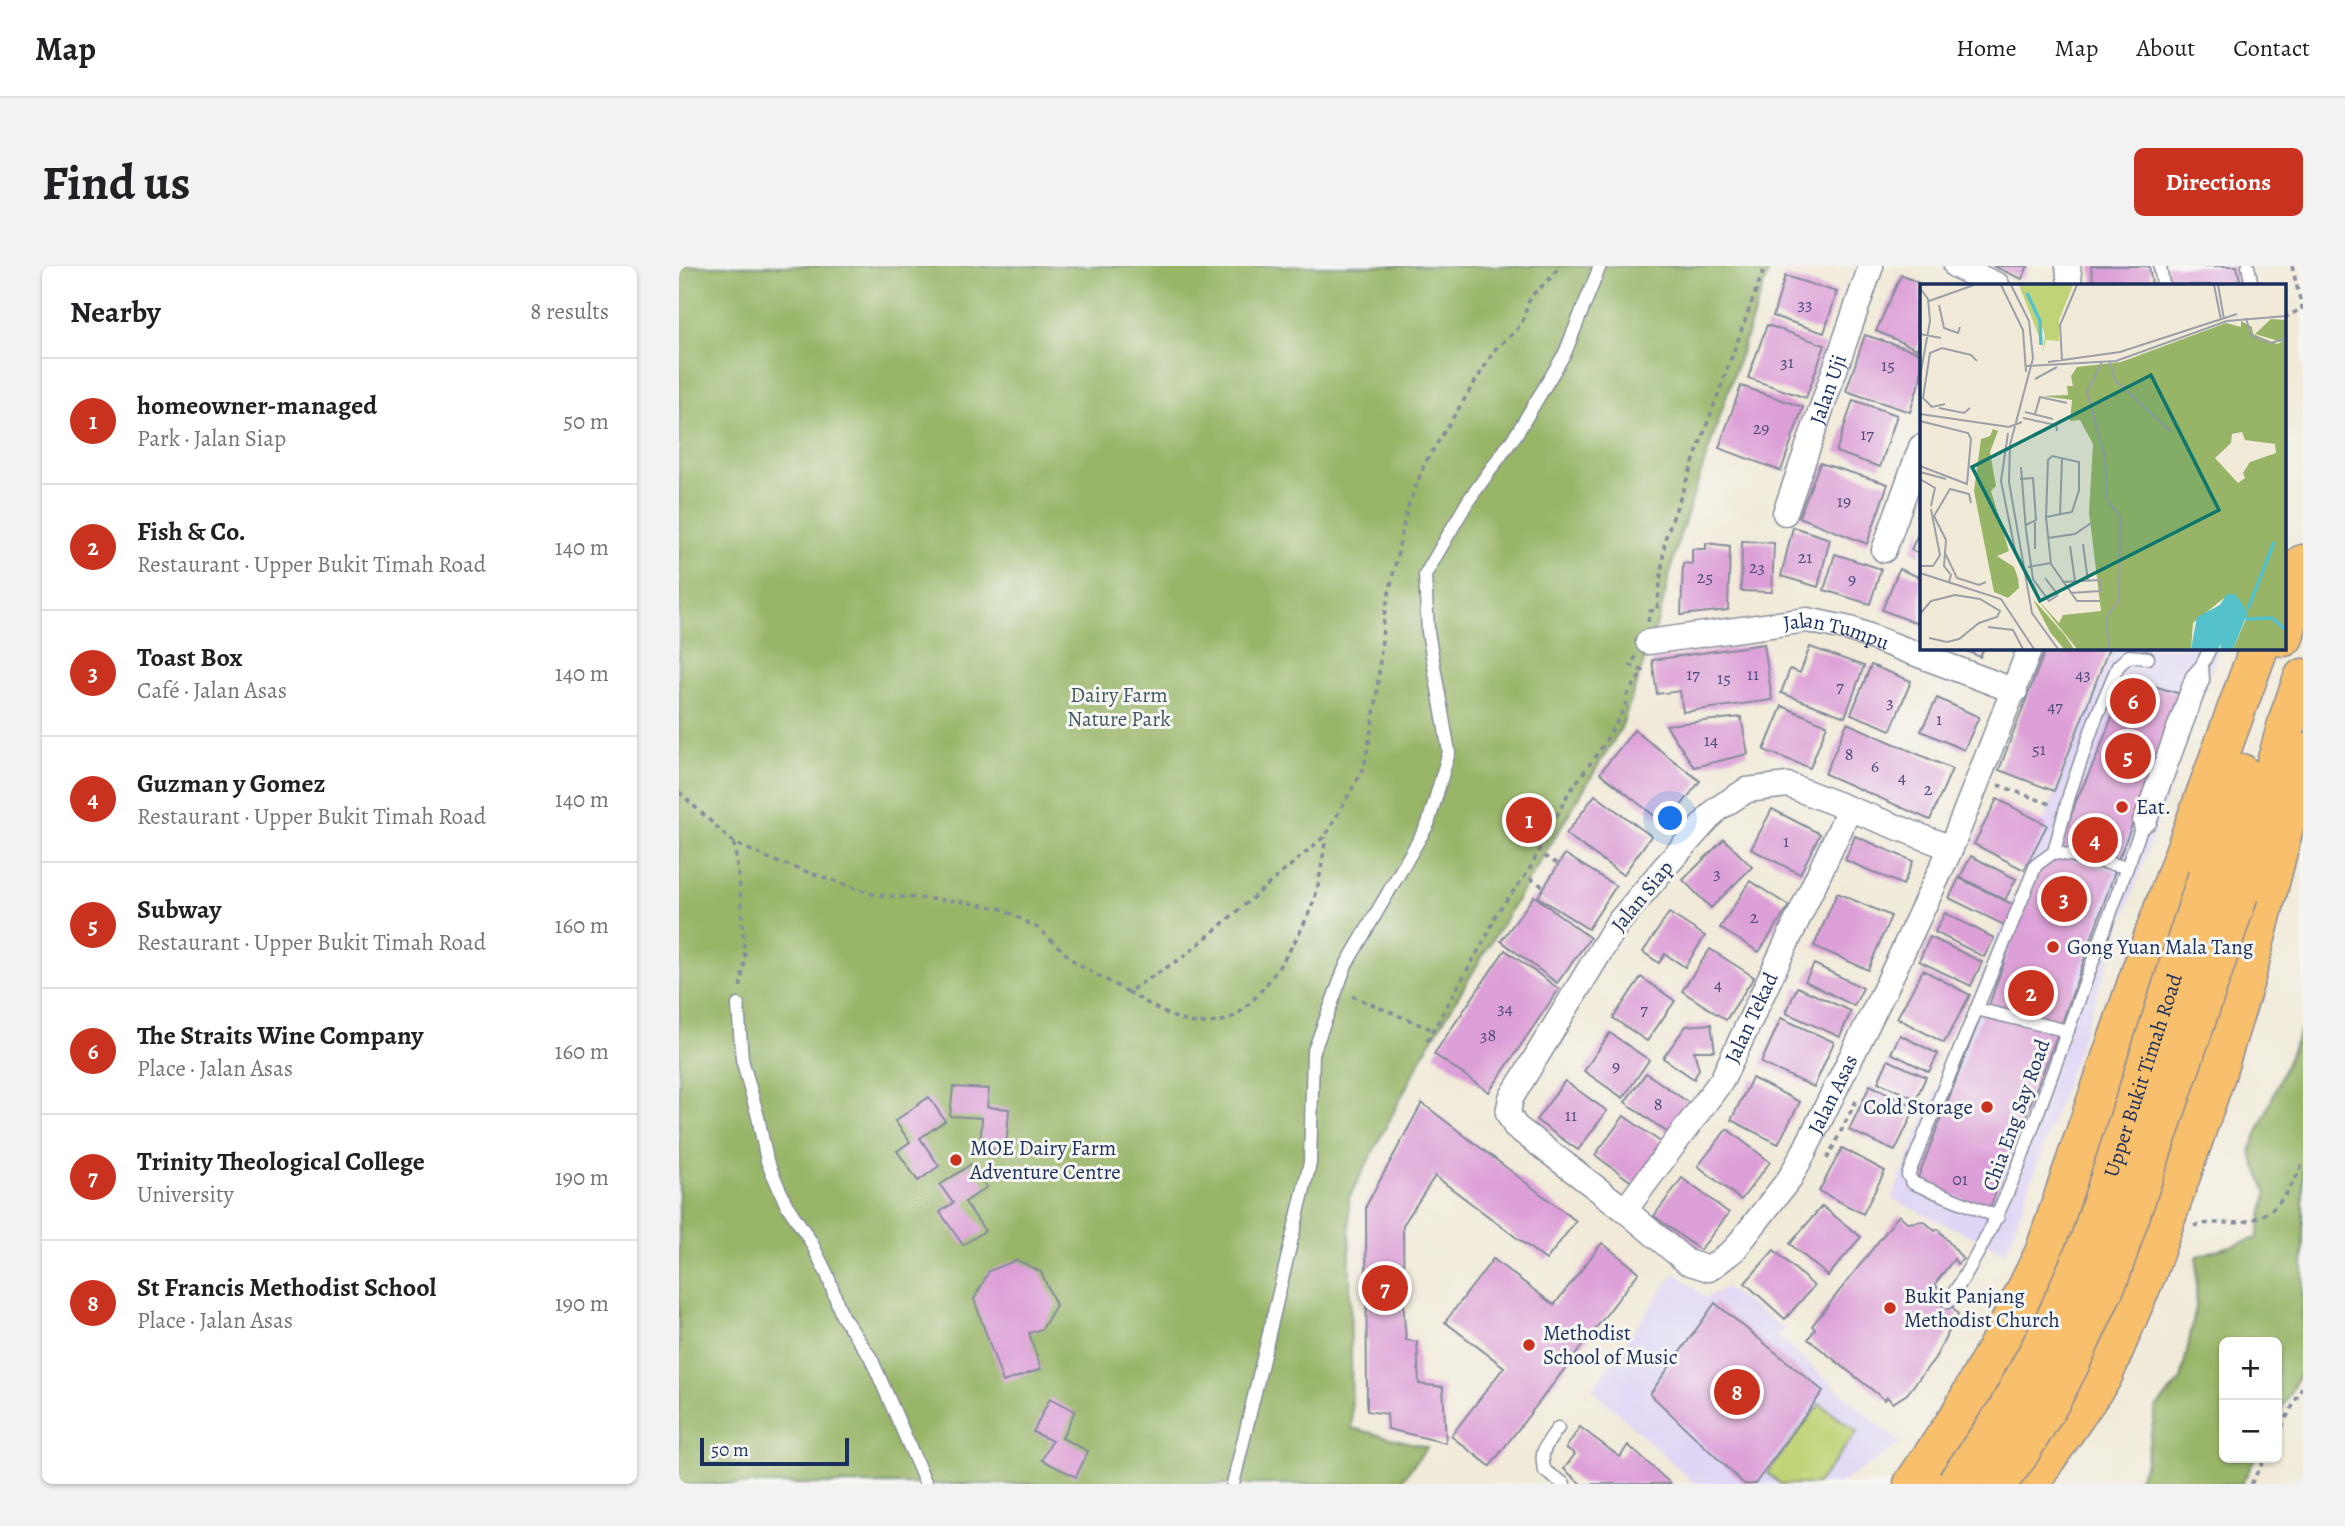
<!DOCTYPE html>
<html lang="en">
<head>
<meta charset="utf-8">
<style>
	body { margin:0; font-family:Alegreya,serif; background:#f2f2f2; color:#202124 }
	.controls { position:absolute; right:21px; bottom:21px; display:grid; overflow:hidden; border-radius:10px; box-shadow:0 2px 5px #0004 }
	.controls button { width:63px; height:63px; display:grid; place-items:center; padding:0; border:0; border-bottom:2px solid #e0e0e0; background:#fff; color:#202124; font:35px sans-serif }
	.scale { position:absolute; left:21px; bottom:18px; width:149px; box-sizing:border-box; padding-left:7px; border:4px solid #1b2f5e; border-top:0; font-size:19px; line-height:24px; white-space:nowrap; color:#1b2f5e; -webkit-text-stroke:5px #f6f6f2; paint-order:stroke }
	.you { position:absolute; left:992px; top:553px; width:24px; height:24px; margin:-18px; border:5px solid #fff; border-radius:50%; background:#1a73e8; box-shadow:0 0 0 10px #1a73e833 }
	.badge { display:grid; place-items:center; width:46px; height:46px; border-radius:50%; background:#c8321e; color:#fff; font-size:23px; font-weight:700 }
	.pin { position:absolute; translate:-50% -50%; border:4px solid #fff; box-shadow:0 2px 7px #0006 }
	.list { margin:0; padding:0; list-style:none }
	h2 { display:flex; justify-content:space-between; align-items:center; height:91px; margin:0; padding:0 28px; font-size:30px }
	h2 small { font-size:23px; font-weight:400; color:#757577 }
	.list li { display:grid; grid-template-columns:46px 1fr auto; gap:21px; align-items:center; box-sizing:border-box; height:126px; padding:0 28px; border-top:2px solid #e0e0e0 }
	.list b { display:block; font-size:26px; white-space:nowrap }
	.list p { margin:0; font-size:23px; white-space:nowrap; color:#757577 }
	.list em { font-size:23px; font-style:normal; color:#757577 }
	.map { position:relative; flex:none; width:1624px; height:1218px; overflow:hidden; border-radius:10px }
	header { display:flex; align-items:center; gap:42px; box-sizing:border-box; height:98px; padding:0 35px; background:#fff; border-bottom:2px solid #e0e0e0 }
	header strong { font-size:33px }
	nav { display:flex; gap:38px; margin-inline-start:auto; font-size:24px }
	.intro { display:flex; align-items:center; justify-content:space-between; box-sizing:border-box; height:168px; padding:0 42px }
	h1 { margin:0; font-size:49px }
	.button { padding:18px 32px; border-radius:10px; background:#c8321e; color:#fff; font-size:24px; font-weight:700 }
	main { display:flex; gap:42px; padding:0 42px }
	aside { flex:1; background:#fff; border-radius:10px; box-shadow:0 2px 5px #0004 }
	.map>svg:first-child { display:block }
	.built { fill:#dfd5f5 }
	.green { fill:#c0d376; stroke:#6e816a; stroke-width:2 }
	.forest { fill:#98b567; stroke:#5a7262; stroke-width:2 }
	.building { fill:#dd9fd7 }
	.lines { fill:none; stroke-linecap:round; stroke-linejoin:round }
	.service-casing { stroke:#868c9b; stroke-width:15 }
	.minor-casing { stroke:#868c9b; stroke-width:27 }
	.trunk-casing { stroke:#868c9b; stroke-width:41 }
	.path { stroke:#868c9b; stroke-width:3.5; stroke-dasharray:5 5; stroke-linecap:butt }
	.service { stroke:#fff; stroke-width:12 }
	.minor { stroke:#fff; stroke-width:24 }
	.trunk { stroke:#f8bf6c; stroke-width:38 }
	.trunk-bridge-casing { stroke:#868c9b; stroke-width:41; stroke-linecap:butt }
	.trunk-bridge { stroke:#f8bf6c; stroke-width:38 }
	.poi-dot { fill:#c8321e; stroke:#f6f6f2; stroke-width:2.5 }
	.labels { text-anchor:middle; stroke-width:6; stroke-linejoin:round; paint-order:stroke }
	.number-label { font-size:18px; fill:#4c4b7c }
	.street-label { font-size:21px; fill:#1b2f5e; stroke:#f6f6f2 }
	.park-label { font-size:21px; fill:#445864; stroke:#f6f6f2 }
	.poi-label { font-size:21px; fill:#1b2f5e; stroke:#f6f6f2; text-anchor:start }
	.inset-river { fill:none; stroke:#54c1cb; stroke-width:3.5 }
	.inset-road { fill:none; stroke:#9b9fa7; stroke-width:2 }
	.view { fill:#0f766e; fill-opacity:0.15; stroke:#0f766e; stroke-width:3.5 }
	.inset-edge { fill:none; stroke:#1b2f5e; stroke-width:3.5 }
</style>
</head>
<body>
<header>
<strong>Map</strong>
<nav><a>Home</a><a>Map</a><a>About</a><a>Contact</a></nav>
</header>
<div class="intro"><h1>Find us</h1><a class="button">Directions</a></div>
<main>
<aside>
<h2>Nearby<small>8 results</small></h2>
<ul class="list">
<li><span class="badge">1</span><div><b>homeowner-managed</b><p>Park · Jalan Siap</p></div><em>50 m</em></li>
<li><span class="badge">2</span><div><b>Fish &amp; Co.</b><p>Restaurant · Upper Bukit Timah Road</p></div><em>140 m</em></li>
<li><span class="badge">3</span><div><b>Toast Box</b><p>Café · Jalan Asas</p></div><em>140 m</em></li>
<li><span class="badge">4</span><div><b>Guzman y Gomez</b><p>Restaurant · Upper Bukit Timah Road</p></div><em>140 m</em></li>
<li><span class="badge">5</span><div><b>Subway</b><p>Restaurant · Upper Bukit Timah Road</p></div><em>160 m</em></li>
<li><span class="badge">6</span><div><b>The Straits Wine Company</b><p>Place · Jalan Asas</p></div><em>160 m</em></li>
<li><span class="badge">7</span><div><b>Trinity Theological College</b><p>University</p></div><em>190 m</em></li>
<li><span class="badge">8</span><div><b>St Francis Methodist School</b><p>Place · Jalan Asas</p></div><em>190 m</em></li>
</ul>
</aside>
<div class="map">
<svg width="1624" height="1218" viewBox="0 0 1624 1218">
	<rect width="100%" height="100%" fill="#f6f6f2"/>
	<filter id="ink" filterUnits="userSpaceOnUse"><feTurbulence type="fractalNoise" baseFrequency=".0143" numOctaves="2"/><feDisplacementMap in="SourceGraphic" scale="14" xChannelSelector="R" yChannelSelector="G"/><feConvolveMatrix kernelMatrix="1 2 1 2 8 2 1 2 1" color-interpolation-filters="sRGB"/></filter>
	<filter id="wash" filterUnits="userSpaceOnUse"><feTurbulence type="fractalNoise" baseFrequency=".00686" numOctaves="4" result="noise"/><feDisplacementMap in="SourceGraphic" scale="28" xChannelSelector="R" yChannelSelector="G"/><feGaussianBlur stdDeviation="1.57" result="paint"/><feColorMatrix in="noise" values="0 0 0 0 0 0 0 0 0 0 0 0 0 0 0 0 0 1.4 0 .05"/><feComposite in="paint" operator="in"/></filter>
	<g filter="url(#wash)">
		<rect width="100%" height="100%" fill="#f1ead8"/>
		<g class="built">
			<polygon points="1434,382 1540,382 1327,987 1213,933"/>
			<polygon points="996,1007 1027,1032 1046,1022 1106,1062 1099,1071 1221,1178 1160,1218 1016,1218 913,1123"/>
		</g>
		<polygon class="green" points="1141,1138 1178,1166 1138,1218 1102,1218 1088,1207"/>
		<g class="forest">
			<polygon points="0,0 1091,0 999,275 981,348 942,462 746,785 670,932 673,1162 748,1181 720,1218 0,1218"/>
			<polygon points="1624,758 1624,1102 1598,1151 1598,1076 1545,1076 1545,1192 1576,1192 1563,1218 1456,1218 1466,1199 1477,1142 1502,1114 1517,1041 1518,990 1578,972 1588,927 1571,885"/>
		</g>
		<g id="blocks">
			<g class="building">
				<polygon points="1314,0 1349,0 1343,13"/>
				<polygon points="1412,0 1470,0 1473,19 1415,19"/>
				<polygon points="1487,0 1558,0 1562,19 1491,19"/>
				<polygon points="1222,9 1242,18 1242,72 1238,83 1197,65"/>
				<polygon points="1106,10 1158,26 1145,67 1094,50"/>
				<polygon points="1088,59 1146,79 1127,132 1069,112"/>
				<polygon points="1186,69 1242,87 1242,111 1231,146 1167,125"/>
				<polygon points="1062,120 1124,141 1102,205 1040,182"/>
				<polygon points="1174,134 1218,149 1201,201 1157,186"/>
				<polygon points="1141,197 1209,218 1188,278 1120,251"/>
				<polygon points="1114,261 1151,273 1139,321 1102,310"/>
				<polygon points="1242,261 1242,289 1232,284"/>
				<polygon points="1063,275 1095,277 1093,326 1062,325"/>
				<polygon points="1027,277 1051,280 1049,344 1002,349 1004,297 1013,298 1013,283 1027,283"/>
				<polygon points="1156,288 1202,303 1191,338 1145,324"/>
				<polygon points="1220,303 1242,312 1242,359 1203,344"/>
				<polygon points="1085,378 1093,434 1004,446 1001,425 978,428 973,394"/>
				<polygon points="1131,381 1185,400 1166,451 1102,427 1111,403 1121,407"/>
				<polygon points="1281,382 1305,382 1301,391"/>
				<polygon points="1367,382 1430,382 1375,525 1320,504"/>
				<polygon points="1192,399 1232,415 1212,464 1172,448"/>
				<polygon points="1448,412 1505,429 1439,594 1381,581 1397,535 1418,490"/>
				<polygon points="1258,432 1300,451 1285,484 1242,465"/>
				<polygon points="1103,440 1148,459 1131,502 1085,484"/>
				<polygon points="1062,451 1069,488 1015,501 987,459"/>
				<polygon points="1168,457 1273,503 1251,554 1146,508"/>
				<polygon points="955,464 1021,515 987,559 921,507"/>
				<polygon points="916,529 972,570 944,609 887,568"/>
				<polygon points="1318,533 1368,559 1345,604 1295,578"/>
				<polygon points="1093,543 1141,568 1121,608 1072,583"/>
				<polygon points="1176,570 1234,595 1224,619 1166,594"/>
				<polygon points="1045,573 1073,601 1032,642 1004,614"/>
				<polygon points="886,588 937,620 909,663 859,631"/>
				<polygon points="1376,589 1436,605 1382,760 1309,742 1359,599"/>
				<polygon points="1292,590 1337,613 1326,634 1281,611"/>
				<polygon points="1280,612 1339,641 1329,661 1270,632"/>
				<polygon points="1071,615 1110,640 1080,686 1041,662"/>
				<polygon points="1158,627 1212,650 1189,704 1135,680"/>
				<polygon points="855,630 911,672 878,717 822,675"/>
				<polygon points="990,647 1026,670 1006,701 986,688 980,697 964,686"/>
				<polygon points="1266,647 1315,672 1305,691 1256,666"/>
				<polygon points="1251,671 1303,696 1292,720 1240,695"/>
				<polygon points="1031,683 1075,711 1047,754 1003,725"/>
				<polygon points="826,684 880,723 810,826 755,788"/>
				<polygon points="1135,698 1184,722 1175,740 1126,715"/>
				<polygon points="1244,704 1291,729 1265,777 1218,752"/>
				<polygon points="962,711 996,735 968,775 934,752"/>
				<polygon points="1118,721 1172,745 1161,771 1107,747"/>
				<polygon points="1303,747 1379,767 1310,944 1238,914"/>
				<polygon points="1102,752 1155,776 1135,821 1082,797"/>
				<polygon points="1032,758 1036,785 1015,785 1020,803 1015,813 984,792 1007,760"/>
				<polygon points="931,767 970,794 944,832 905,805"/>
				<polygon points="1221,769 1259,788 1250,806 1212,787"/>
				<polygon points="1209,794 1247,811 1237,833 1199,816"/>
				<polygon points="967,807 1013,839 992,869 946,836"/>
				<polygon points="1073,812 1121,836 1099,878 1052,854"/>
				<polygon points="886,815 928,845 899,884 857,854"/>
				<polygon points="1191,819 1237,841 1216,885 1170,864"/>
				<polygon points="274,821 310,823 308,841 330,843 327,884 301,882 303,852 271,850"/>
				<polygon points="250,831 266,855 241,872 260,900 239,915 218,885 231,876 216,855"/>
				<polygon points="743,837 897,955 867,994 756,910 724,959 725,1049 727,1074 738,1076 740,1118 764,1121 767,1177 709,1163 708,1148 688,1145 687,940"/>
				<polygon points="945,850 987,880 958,920 916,889"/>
				<polygon points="1048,863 1091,896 1062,934 1019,900"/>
				<polygon points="1163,882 1206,905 1184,948 1140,925"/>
				<polygon points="292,898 308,921 286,936 306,965 284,979 261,946 274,937 261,919"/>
				<polygon points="1003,912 1050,947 1021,984 975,950"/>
				<polygon points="1143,940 1182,971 1149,1010 1111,978"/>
				<polygon points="1220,949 1229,957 1245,955 1256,965 1259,963 1284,993 1278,998 1275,993 1256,1018 1279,1048 1256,1092 1228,1128 1214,1137 1208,1131 1206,1134 1129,1073 1136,1063 1133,1060"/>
				<polygon points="923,977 960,1006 811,1200 772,1170 825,1101 766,1056 814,993 875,1039"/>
				<polygon points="1095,984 1135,1020 1106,1053 1066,1017"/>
				<polygon points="338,994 362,1006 377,1039 363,1063 350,1067 362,1103 324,1116 295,1033 310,1005"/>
				<polygon points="1036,1037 1144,1125 1076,1218 1065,1218 971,1128"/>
				<polygon points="371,1132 396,1145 383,1172 409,1185 397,1211 363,1194 373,1175 354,1166"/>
				<polygon points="901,1161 941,1191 949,1179 992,1218 902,1218 885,1203 896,1188 887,1182"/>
			</g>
		</g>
	</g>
	<g filter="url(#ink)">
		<use href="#blocks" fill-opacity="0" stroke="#868c9b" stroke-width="2"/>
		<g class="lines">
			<g class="service-casing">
				<g id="service">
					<polyline points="1481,0 1484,19"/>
					<polyline points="1569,0 1573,19"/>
					<polyline points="1462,563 1471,557 1524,414 1523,399"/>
					<polyline points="1375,586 1391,526 1416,454 1439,400 1450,390 1469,392"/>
					<polyline points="59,739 63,793 79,851 88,895 107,938 131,974 148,1008 163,1050 192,1092 247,1218"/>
					<polyline points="1297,743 1389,765"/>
					<polyline points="1319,951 1234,917 1229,909 1357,599 1375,586 1447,601"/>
					<path d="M1269 1036C1298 993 1320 949 1339 901L1462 563 1460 555 1513 410 1523 399 1531 382"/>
					<path d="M879 1162C868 1177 859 1187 866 1205L885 1218"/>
					<polyline points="554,1218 631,897 634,787 667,699 749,558 770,486 749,366 746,309 789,235 838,167 886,87 921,0"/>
				</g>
			</g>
			<g class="minor-casing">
				<g id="minor">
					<polyline points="1277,0 1318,19"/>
					<polyline points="1389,0 1391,19"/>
					<path id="s1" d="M1106 247 1192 0"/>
					<polyline points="1205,284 1242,181"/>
					<path id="s2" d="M969 376 1128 354 1171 363 1336 425"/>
					<path id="s3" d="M1272 582 1109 519 1068 524 1038 543 985 602 938 658 832 832 829 847 836 860 946 944 1008 996 1030 1003 1055 984 1111 912 1125 886 1208 719 1272 582 1351 382"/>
					<path id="s4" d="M946 944 1043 814 1170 544"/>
				</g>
			</g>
			<g class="trunk-casing">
				<g id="trunk">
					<polyline points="1605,371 1624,298"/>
					<polyline points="1528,611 1562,507"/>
					<polyline points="1560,628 1610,451 1624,412"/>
					<polyline points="1234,1218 1279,1152 1320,1078 1365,987 1467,690 1580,382"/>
					<polyline points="1350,1218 1424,1110 1468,1007 1536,812 1567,711 1624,487"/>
				</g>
			</g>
			<g class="path">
				<polyline points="1613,0 1624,46"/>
				<polyline points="1605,52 1624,42"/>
				<polyline points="969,356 971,345 978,344 986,273 1086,0"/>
				<polyline points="1319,519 1371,538"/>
				<polyline points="0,526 55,577 96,595 197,629 278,635 321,642 359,662 398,698 449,726 507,689 647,569 685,502 697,437 705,351 728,243 746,197 817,82 836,66 843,57 849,37 853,29 875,9 879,0"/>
				<polyline points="55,577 61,623 66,693 61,724"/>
				<polyline points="865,590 879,598"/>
				<polyline points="851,612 865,621"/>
				<path d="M449 726C469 737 493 754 516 757 529 758 547 756 557 749 589 726 628 662 638 624 642 607 644 589 647 571"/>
				<polyline points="673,730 754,764"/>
				<polyline points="748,775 810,666 817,648 849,606 889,528 921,484 947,440 948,430 964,405 951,399 957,391"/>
				<polyline points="1148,893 1177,835"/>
				<path d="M1515 960C1529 956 1540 957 1553 957 1593 955 1609 930 1624 897"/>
				<polyline points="1598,1170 1624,1120"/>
				<polyline points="1572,1218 1586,1192"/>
			</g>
			<use href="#service" class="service"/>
			<use href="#minor" class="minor"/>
			<use href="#trunk" class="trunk"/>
			<g class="trunk-bridge-casing">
				<g id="trunk-bridge">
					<path id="s5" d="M1277 1218 1328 1144 1375 1056 1411 973 1528 611"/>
					<polyline points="1318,1218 1339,1190 1372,1135 1392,1096 1431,1010 1560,628"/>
				</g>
			</g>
			<use href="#trunk-bridge" class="trunk-bridge"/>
		</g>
	</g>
	<g class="poi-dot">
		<circle cx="1443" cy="541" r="7"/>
		<circle cx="1374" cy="681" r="7"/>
		<circle cx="1308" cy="841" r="7"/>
		<circle cx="277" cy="894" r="7"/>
		<circle cx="1211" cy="1042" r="7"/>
		<circle cx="850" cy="1079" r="7"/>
	</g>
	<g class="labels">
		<g class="number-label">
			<text x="1126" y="44">33</text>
			<text x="1108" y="102">31</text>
			<text x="1209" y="105">15</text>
			<text x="1082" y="168">29</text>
			<text x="1188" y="174">17</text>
			<text x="1165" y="241">19</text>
			<text x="1126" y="297">21</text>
			<text x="1078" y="307">23</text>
			<text x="1026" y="317">25</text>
			<text x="1173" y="319">9</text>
			<text x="1014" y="414">17</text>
			<text x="1074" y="414">11</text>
			<text x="1404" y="414">43</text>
			<text x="1045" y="418">15</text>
			<text x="1161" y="426">7</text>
			<text x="1211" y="442">3</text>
			<text x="1376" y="446">47</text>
			<text x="1260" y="459">1</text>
			<text x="1032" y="480">14</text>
			<text x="1360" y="489">51</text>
			<text x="1170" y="494">8</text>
			<text x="1196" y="506">6</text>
			<text x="1223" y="517">4</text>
			<text x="1249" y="529">2</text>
			<text x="1107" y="581">1</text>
			<text x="1038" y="613">3</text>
			<text x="1075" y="657">2</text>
			<text x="1039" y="724">4</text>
			<text x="826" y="748">34</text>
			<text x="965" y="749">7</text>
			<text x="809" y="775">38</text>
			<text x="937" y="806">9</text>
			<text x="979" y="844">8</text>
			<text x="892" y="855">11</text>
			<text x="1281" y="919">01</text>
		</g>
		<g class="street-label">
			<text dy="7" stroke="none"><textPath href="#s1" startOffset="131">Jalan Uji</textPath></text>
			<text dy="7" stroke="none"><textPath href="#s2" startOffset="191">Jalan Tumpu</textPath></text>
			<text transform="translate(963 630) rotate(-51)" y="7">Jalan Siap</text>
			<text dy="7" stroke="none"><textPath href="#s4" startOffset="231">Jalan Tekad</textPath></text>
			<text dy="7" stroke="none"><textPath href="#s5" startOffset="452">Upper Bukit Timah Road</textPath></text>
			<text dy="7" stroke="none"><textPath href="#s3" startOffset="1097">Jalan Asas</textPath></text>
			<text transform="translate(1337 849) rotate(-70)" y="7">Chia Eng Say Road</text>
		</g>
		<g class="park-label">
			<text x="440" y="436">Dairy Farm<tspan x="440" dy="24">Nature Park</tspan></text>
		</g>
		<g class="poi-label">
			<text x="1457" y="548">Eat.</text>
			<text x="1388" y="688">Gong Yuan Mala Tang</text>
			<text x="1294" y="848" text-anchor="end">Cold Storage</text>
			<text x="291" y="889">MOE Dairy Farm<tspan x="291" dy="24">Adventure Centre</tspan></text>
			<text x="1225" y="1037">Bukit Panjang<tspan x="1225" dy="24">Methodist Church</tspan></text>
			<text x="864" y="1074">Methodist<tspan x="864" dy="24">School of Music</tspan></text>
		</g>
	</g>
	<g transform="translate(1241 18)">
		<rect width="366" height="366" fill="#f1ead8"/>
		<path d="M99 1H153L139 36V57L126 56 122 70 125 52 120 34 108 8 106 10 118 37 121 52V58Z" fill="#c0d376"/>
		<path d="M351 35 366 36V365H313L326 335 304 314 273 339 271 365H157L117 315 139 339 143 331 181 327 169 228 173 160 160 136 150 137 152 116 123 112 148 111 147 102H153L151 92 157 83 201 78 306 39 321 43V37L332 43 333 50 357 60 362 58 335 50ZM322 148 325 156 355 160 356 169 330 178 323 189 325 194 318 199 295 174 311 159 312 150ZM73 145 78 147 70 168 76 202 71 207 89 267 77 272 94 283 98 294 99 304 88 314 74 308 54 207 61 155 70 152ZM113 315 144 350 154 365H144L130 348Z" fill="#98b567" fill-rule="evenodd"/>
		<path d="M307 310H315L328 328 313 365H300L301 359 298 365H271L277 333 300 321Z" fill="#54c1cb"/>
		<path class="inset-river" d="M107 9 120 37 121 61M328 325 354 258M326 335 352 334 366 346"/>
		<path class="inset-road" d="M81 1 103 46 106 88M91 1 109 37 113 74 90 161 89 198 112 329 138 365M294 1 301 36M298 1 304 35M0 4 8 15 10 37 0 93M9 17 54 1M19 21 24 44 38 49 40 43M326 34 331 51 350 59 366 55M0 50 21 54M142 76 140 41 157 1M128 78 200 68 317 30M182 78 167 108 185 174 187 215 200 233 199 316 186 334 189 365M190 78 195 96 251 148M106 82 196 77 307 37 366 32M115 95 137 83M25 120 12 123 3 114 10 69 22 64 51 71 57 77M19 124 44 129 50 124M105 128 133 135M0 130 89 143 102 138M115 130 120 113 147 119M103 134 136 141 137 147M0 137 48 149 51 155 47 200 0 182M88 149 81 197 96 271M101 183 106 247M0 188 26 195M0 195 15 204 11 222M100 195 113 194 116 236 106 241M140 231 142 175M126 233 152 228 159 206V178L132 172 128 176 126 233 131 280 157 317H180M115 238V265M106 246 113 295 129 317 138 311M128 254 155 250 171 239M163 260 168 297M150 262 155 297M25 269 37 294 59 301 66 298M0 282H13L20 271 11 225M108 283 131 279M0 289 81 315 114 365M125 294 138 311M29 298 31 291 24 282 26 256 14 232 30 205 49 210 51 219M142 298 181 296M150 309 180 307V296M0 330 11 317 35 311 60 315 80 327 77 333 59 339 39 355 27 358 9 354M68 343 93 346 103 365"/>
		<path class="view" d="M231 91 299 226 120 317 52 183Z"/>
		<rect width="366" height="366" class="inset-edge"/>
	</g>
</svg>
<div class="controls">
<button>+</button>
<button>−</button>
</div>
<div class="scale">50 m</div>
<div class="you"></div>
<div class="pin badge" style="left:850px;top:554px">1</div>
<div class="pin badge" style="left:1352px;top:727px">2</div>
<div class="pin badge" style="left:1385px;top:633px">3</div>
<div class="pin badge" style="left:1416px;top:574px">4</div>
<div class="pin badge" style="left:1449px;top:490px">5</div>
<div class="pin badge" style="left:1454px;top:435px">6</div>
<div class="pin badge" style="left:706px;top:1022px">7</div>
<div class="pin badge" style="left:1058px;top:1126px">8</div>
</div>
</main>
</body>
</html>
